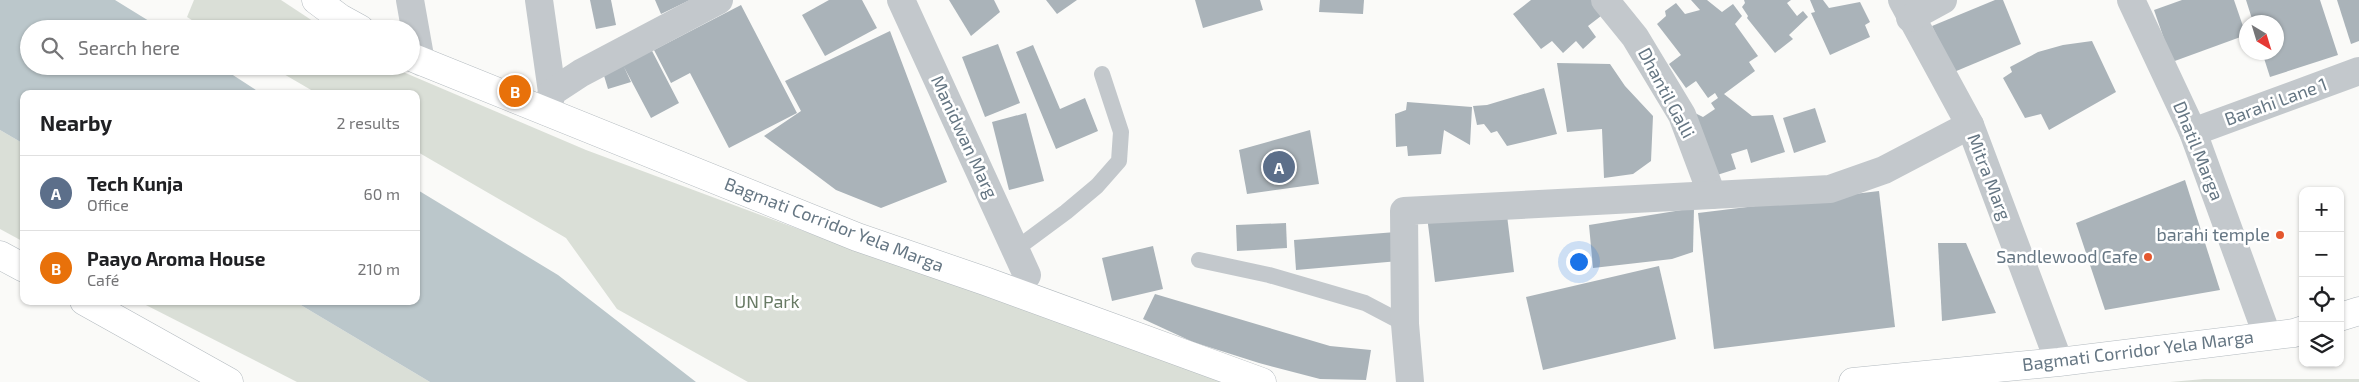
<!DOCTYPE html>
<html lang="en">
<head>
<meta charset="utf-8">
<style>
	body { margin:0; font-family:"Exo 2",sans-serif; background:#f6f6f6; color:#202124 }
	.controls { position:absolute; right:15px; bottom:15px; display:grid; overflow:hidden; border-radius:10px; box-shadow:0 1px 4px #0004 }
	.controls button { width:45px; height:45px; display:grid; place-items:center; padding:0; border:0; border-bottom:1px solid #e0e0e0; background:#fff; color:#202124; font:25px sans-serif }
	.compass { position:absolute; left:2239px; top:15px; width:45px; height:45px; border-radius:50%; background:#fff; box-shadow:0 1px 4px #0004; rotate:142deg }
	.you { position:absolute; left:1578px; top:261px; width:18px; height:18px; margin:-12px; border:4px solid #fff; border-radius:50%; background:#1a73e8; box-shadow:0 0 0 8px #1a73e833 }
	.badge { display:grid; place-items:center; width:32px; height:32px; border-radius:50%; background:#111827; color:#fff; font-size:16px; font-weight:700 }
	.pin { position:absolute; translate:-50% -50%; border:2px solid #fff; box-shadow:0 1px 5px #0006 }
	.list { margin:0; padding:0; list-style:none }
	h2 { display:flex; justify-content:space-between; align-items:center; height:65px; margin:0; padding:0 20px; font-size:21px }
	h2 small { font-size:16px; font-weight:400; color:#757577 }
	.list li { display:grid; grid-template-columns:32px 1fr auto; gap:15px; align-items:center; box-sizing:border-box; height:75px; padding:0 20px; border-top:1px solid #e0e0e0 }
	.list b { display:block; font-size:19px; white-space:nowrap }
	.list p { margin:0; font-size:16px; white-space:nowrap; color:#757577 }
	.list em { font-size:16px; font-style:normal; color:#757577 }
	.icon { flex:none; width:28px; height:28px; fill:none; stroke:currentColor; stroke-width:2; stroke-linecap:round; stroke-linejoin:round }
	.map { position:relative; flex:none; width:2359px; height:382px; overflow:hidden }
	.search { position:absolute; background:#fff; box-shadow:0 1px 4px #0004; left:20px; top:20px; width:400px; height:55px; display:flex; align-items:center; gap:12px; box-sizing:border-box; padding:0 18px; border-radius:28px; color:#757577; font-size:19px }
	.panel { position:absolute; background:#fff; box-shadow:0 1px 4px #0004; left:20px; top:90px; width:400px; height:215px; border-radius:10px }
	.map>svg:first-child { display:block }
	.green { fill:#dadfd7 }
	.water { fill:#bbc7cb }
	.building { fill:#aab3b9 }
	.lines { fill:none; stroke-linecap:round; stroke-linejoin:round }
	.secondary-casing { stroke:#b3babf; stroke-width:29 }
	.service { stroke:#c3c8cc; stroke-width:16 }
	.minor { stroke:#c3c8cc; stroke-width:28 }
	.secondary { stroke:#fff; stroke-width:28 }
	.poi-dot { fill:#e4572e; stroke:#fff; stroke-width:2 }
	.labels { text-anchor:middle; stroke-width:5; stroke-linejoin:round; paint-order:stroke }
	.street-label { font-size:18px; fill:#657683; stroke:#fff }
	.poi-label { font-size:18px; fill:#657683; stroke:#fff; text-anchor:end }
	.park-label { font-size:18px; fill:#687a64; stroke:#fff }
</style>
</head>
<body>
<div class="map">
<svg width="2359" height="382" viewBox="0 0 2359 382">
	<rect width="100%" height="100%" fill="#fafaf8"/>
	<g class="green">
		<polygon points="194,0 281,0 325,29 206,29 187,17"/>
		<polygon points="270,66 389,66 586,150 887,262 1177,359 1224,382 748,382 617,309 566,238 416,151 416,94 318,94"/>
		<polygon points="0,130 24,144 24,242 0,229"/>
		<polygon points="138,301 294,301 430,382 297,382"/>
		<polygon points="2204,379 2359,379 2359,382 2170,382"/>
	</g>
	<g class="water">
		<polygon points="0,0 115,0 162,29 29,29 29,66 219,66 262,94 24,94 24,144 0,130"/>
		<polygon points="416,189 558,275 696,382 430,382 294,301 416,301"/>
	</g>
	<g class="building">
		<polygon points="590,0 611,0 616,25 596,29"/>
		<polygon points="655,0 690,0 661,14"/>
		<polygon points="829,0 862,0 877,28 825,56 802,15"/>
		<polygon points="949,0 994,0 1000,12 971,36"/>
		<polygon points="1046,0 1077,0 1057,14"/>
		<polygon points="1195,0 1260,0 1263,10 1203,28"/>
		<polygon points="1320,0 1364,0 1363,14 1319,12"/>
		<polygon points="1531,0 1599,0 1601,16 1588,26 1596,37 1583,49 1576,41 1563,53 1552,41 1541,49 1513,14"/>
		<polygon points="1691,0 1707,0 1722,12 1733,4 1742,16 1735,24 1758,56 1749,62 1755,71 1724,94 1752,116 1773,115 1785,152 1751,163 1747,149 1731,154 1736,169 1717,175 1691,111 1703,117 1715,109 1711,103 1718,98 1715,93 1708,98 1696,81 1686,88 1669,64 1681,55 1657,24 1666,16 1665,11 1676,3 1685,14 1700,10"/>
		<polygon points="1744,0 1791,0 1787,3 1797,16 1803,11 1808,17 1789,35 1793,39 1775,53 1747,18 1748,16 1742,7 1745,3"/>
		<polygon points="1810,0 1823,0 1829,8 1860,2 1870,22 1865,25 1870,37 1830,55 1811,13 1815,12"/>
		<polygon points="1995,0 2003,0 2021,44 1954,72 1932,26"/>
		<polygon points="2182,0 2234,0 2246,35 2172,62 2154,10"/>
		<polygon points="2246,0 2320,0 2338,55 2270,77 2262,52 2276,52 2276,22 2253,22"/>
		<polygon points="2337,0 2359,0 2359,41 2351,44"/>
		<polygon points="741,5 797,113 729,148 690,73 671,83 654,50"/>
		<polygon points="890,31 947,182 881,208 836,190 764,136 801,111 785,81"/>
		<polygon points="2092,41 2116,92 2049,130 2041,114 2025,118 2003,78 2012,72 2010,67 2038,52 2063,45"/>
		<polygon points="998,44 1020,103 985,117 962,57"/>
		<polygon points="1033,45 1060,109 1085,98 1098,131 1056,149 1016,52"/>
		<polygon points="650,47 679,103 651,118 624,67 631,82 608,89 602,69"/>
		<polygon points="1557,63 1610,64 1625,86 1653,116 1651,161 1633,174 1604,178 1602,129 1567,132"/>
		<polygon points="1544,88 1557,134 1507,146 1497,131 1491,133 1484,124 1477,125 1473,106 1487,105"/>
		<polygon points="1407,102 1472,107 1470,145 1444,130 1441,154 1408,156 1407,146 1396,147 1395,114 1406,110"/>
		<polygon points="1815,108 1826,142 1794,153 1783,118"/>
		<polygon points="1026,113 1044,181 1009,190 992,122"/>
		<polygon points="1310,130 1319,184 1247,194 1239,150"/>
		<polygon points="2185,180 2220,290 2105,310 2076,223"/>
		<polygon points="1879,191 1895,327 1714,349 1698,213"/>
		<polygon points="1506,207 1514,272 1435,282 1427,216"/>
		<polygon points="1694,208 1693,252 1672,259 1593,268 1589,225"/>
		<polygon points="1286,223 1287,248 1237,251 1236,225"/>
		<polygon points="1396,232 1399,261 1296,270 1294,240"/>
		<polygon points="1938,243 1966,243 1996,313 1942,321"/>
		<polygon points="1153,246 1163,289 1112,301 1102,258"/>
		<polygon points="1659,266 1676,339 1543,370 1526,297"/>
		<polygon points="1155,294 1330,346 1371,350 1366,380 1320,379 1259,363 1193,342 1143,319"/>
	</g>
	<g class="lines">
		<g class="secondary-casing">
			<g id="secondary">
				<polyline points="316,0 340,18 360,29"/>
				<polyline points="411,57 857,237 985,281 1262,382"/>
				<polyline points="0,255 24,268"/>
				<polyline points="84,301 229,382"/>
				<polyline points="2340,317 2359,311"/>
				<polyline points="1853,382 2059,362 2294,333 2303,330"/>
			</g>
		</g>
		<g class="service">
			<polyline points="1016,249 1066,212 1097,186 1119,161 1121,132 1102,74"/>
			<polyline points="1199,260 1269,275 1365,303 1405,324"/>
		</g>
		<g class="minor">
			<polyline points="410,0 421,62"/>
			<polyline points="539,0 552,92"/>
			<polyline points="901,0 1027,275"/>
			<polyline points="1605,0 1635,37 1682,115 1712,195"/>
			<polyline points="1902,0 1970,125 2059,362"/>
			<polyline points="2131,0 2193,132 2267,335"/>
			<polyline points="1910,18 1943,0"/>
			<polyline points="547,112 552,92 581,73 719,0"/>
			<polyline points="2193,132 2359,71"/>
			<polyline points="1410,382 1405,324 1404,211 1830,189 1884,170 1970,125"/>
		</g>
		<use href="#secondary" class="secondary"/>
	</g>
	<g class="poi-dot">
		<circle cx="2280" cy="235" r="5"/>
		<circle cx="2148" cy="257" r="5"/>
	</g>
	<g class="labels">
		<g class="street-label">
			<text transform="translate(1666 93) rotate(62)" y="6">Dhantil Galli</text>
			<text transform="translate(2276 102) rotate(-20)" y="6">Barahi Lane 1</text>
			<text transform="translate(964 137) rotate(65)" y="6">Manidwan Marg</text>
			<text transform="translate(2198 151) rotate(68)" y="6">Dhatil Marga</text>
			<text transform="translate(1989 177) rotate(69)" y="6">Mitra Marg</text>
			<text transform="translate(834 225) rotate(21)" y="6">Bagmati Corridor Yela Marga</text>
			<text transform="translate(2138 351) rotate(-7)" y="6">Bagmati Corridor Yela Marga</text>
		</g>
		<g class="poi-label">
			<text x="2270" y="241">barahi temple</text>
			<text x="2138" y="263">Sandlewood Cafe</text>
		</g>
		<g class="park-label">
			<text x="767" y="308">UN Park</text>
		</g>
	</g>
</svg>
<div class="controls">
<button>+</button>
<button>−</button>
<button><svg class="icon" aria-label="locate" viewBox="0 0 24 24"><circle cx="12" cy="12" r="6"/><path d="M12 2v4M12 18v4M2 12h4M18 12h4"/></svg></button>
<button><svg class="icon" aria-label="layers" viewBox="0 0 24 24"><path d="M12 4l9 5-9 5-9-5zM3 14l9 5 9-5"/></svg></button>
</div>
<svg class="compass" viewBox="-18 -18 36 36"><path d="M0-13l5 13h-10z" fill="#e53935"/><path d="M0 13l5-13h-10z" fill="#757577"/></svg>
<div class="you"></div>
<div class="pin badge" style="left:1279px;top:167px;background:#5c6f8a">A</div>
<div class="pin badge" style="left:515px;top:91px;background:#e8710a">B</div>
<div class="search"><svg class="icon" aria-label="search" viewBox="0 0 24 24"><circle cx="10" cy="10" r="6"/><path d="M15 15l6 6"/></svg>Search here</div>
<section class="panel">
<h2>Nearby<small>2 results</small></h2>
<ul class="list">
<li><span class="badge" style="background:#5c6f8a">A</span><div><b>Tech Kunja</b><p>Office</p></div><em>60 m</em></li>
<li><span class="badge" style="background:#e8710a">B</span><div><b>Paayo Aroma House</b><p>Café</p></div><em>210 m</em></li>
</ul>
</section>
</div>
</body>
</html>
